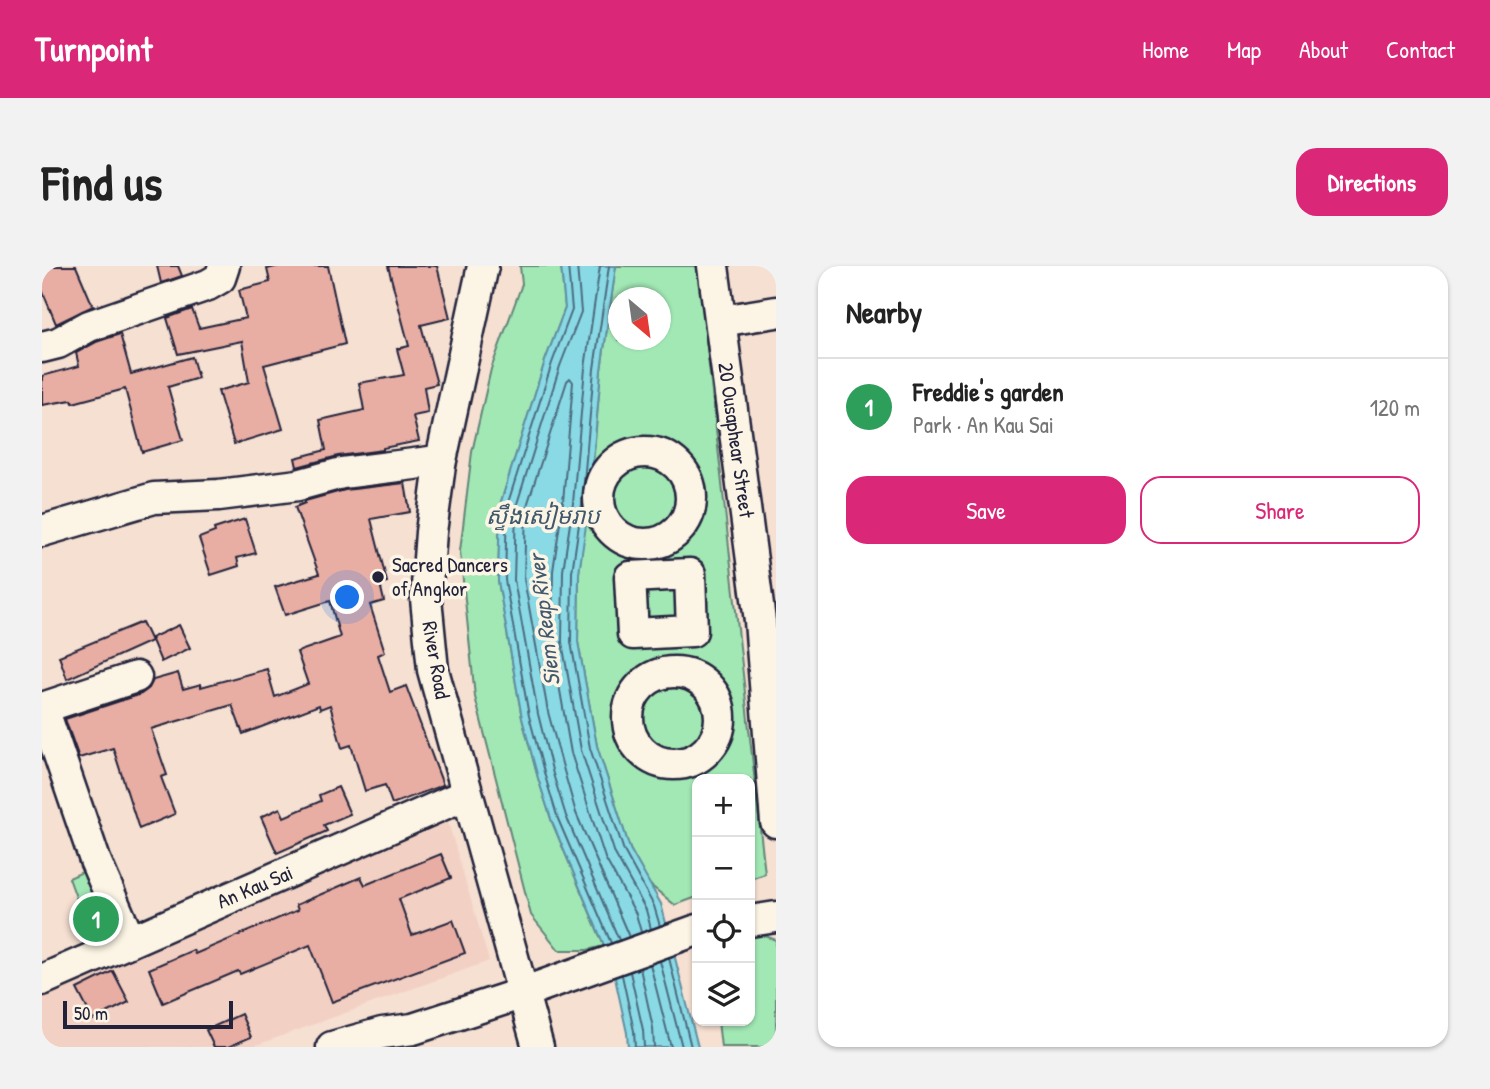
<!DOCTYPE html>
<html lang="en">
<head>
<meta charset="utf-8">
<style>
	body { margin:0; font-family:"Patrick Hand","Noto Sans Khmer",sans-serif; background:#f2f2f2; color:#222 }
	.controls { position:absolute; right:21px; bottom:21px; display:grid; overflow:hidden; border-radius:14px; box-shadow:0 2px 5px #0004 }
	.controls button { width:63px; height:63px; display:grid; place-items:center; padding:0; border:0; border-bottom:2px solid #e0e0e0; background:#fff; color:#222; font:35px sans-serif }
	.compass { position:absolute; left:566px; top:21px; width:63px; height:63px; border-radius:50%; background:#fff; box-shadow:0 2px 5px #0004; rotate:151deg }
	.scale { position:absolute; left:21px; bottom:18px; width:170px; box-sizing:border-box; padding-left:7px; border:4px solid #22223b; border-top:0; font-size:19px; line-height:24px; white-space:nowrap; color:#22223b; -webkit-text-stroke:5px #fcf5e5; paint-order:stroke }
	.you { position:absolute; left:306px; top:332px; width:24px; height:24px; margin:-18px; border:5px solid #fff; border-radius:50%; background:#1a73e8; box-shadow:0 0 0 10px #1a73e833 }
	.badge { display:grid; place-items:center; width:46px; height:46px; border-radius:50%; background:#db2777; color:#fff; font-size:23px; font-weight:700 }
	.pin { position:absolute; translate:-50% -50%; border:4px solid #fff; box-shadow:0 2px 7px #0006 }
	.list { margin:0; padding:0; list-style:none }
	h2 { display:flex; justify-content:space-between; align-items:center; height:91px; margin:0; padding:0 28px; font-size:30px }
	h2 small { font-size:23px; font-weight:400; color:#767676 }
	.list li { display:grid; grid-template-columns:46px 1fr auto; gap:21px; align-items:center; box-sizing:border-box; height:98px; padding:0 28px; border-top:2px solid #e0e0e0 }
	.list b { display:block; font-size:26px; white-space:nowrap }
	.list p { margin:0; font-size:23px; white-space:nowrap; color:#767676 }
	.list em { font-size:23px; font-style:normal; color:#767676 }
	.actions { display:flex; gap:14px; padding:21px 28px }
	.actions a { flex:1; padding:16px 0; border:2px solid #db2777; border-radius:21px; text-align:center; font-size:24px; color:#db2777 }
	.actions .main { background:#db2777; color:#fff }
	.icon { flex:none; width:38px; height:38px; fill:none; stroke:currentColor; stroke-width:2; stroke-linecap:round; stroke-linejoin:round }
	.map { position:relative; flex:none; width:734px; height:781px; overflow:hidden; border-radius:21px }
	header { display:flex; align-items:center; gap:42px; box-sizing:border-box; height:98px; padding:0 35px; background:#db2777; color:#fff }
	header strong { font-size:33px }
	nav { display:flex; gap:38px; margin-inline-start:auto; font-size:24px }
	.intro { display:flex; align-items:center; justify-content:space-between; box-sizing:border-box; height:168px; padding:0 42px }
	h1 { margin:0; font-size:49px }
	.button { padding:18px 32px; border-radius:21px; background:#db2777; color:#fff; font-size:24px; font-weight:700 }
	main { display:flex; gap:42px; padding:0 42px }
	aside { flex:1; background:#fff; border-radius:21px; box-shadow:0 2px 5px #0004 }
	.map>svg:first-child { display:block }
	.built { fill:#f2d1c4 }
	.green { fill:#a2e8b5; stroke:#628578; stroke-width:2; fill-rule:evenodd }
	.water { fill:#8adae6; stroke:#6090a2; stroke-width:2 }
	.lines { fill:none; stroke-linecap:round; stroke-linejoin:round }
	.shore { stroke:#4c6c7f; stroke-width:2 }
	.building { fill:#e8aea4; stroke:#22223b; stroke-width:2 }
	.minor-casing { stroke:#22223b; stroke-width:35 }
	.minor { stroke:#fcf5e5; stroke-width:30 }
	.poi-dot { fill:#22223b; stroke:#fcf5e5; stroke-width:2.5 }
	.labels { text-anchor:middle; stroke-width:7; stroke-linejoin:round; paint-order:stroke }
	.street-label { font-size:21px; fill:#22223b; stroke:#fcf5e5 }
	.poi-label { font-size:21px; fill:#22223b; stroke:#fcf5e5; text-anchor:start }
	.water-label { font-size:23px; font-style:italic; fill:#41596e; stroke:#fcf5e5 }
</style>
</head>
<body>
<header>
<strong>Turnpoint</strong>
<nav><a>Home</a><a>Map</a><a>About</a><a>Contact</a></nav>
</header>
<div class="intro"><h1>Find us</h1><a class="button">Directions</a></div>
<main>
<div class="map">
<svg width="734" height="781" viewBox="0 0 734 781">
	<rect width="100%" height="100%" fill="#f6e0d2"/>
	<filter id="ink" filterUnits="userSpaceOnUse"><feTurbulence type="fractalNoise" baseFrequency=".0143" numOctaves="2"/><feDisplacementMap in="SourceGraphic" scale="14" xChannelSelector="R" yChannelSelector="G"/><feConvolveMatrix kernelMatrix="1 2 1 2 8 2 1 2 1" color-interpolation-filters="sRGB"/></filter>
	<g filter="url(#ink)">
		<polygon class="built" points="406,556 447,695 209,781 0,781 0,729"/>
		<g class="green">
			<polygon points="478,0 519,0 523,42 503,95 458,239 456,315 480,452 496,512 510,556 562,680 545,684 517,684 489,649 433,431 418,285 430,186 449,103 480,18"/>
			<path d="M574 0H656L723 608 708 613V513H655V631L633 639 607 618 588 583 555 480 536 376 537 307 552 187 559 104ZM576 32H618V74H576Z"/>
			<polygon points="47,603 73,665 51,678 27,612"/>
			<polygon points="715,667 734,674 734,781 679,781 676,755 708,755 708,669"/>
		</g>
		<polygon class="water" points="519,0 574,0 559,104 547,239 537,307 536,376 555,480 588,583 619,638 656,781 586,781 585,767 570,698 510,556 496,512 480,452 456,315 458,239 503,95 523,42"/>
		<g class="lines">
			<g class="shore">
				<polyline points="526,0 530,44 510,97 465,240 463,314 487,450 503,510 516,553 569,677"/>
				<polyline points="535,0 539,46 518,100 474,241 472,314 496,448 511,508 524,550 577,674"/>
				<polyline points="558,0 543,102 531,237 521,305 520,376 539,484 573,588 604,644 609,663"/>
				<polyline points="567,0 552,103 540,238 530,306 529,376 548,482 582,585 612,640 618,660"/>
				<polyline points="587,671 534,547 522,505 506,446 482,313 484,243 525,115 528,112 531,116 521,236 511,305 510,379 529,487 563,592 594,648 599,666"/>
				<polyline points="627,692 649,781"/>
				<polyline points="618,695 640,781"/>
				<polyline points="608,698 629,781"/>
				<polyline points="598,702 611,762 612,781"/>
				<polyline points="588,706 601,764 602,781"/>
				<polyline points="580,709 592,765 593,781"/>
			</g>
		</g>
		<g class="building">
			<polygon points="0,0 34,0 51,40 14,58 0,24"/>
			<polygon points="115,0 136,0 140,10 119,17"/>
			<polygon points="237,0 286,0 303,78 222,99 241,163 192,178 176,125 207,116 200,75 136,88 125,52 150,43 157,62 204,52 197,24 228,16 225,3"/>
			<polygon points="346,0 395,0 408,52 379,59 395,118 382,121 386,147 371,150 377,175 341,182 341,184 296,190 255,201 253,192 284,184 278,154 322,144 317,117 362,109 355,83 367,80"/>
			<polygon points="78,68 89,108 150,91 156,112 126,121 141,174 100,186 83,123 31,137 30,134 0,139 0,110 37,100 34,87 54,76"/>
			<polygon points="363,217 368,246 329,253 345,316 338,318 342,335 328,339 343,386 336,389 348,426 364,420 401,519 350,538 343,519 323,525 309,479 300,482 288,439 278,443 277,439 201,468 190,439 109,463 125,509 119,511 133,548 97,563 71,482 37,492 23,453 99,428 107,422 111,414 136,407 141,423 159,418 159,421 225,403 233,431 266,418 255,386 298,371 288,335 243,349 233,321 277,308 253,241 263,237 263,235 303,224"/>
			<polygon points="203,253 214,287 195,292 197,300 169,309 157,272 173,266 172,263"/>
			<polygon points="100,356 109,375 25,413 17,390"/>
			<polygon points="137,359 148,382 119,396 109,372"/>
			<polygon points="296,521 308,548 282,559 285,565 235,587 219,551 238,542 242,551 279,535 277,529"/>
			<polygon points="399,588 409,612 357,633 370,669 411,654 423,687 290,736 268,679 198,708 196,705 121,737 107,703 151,684 153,688 256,644 254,639 319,611 323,619"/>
			<polygon points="71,705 87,736 51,754 35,723"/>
			<polygon points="199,748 209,771 186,781 172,781 164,764"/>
		</g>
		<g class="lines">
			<g class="minor-casing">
				<g id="minor">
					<polyline points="441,0 398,199 389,266 384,333 391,404 496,781"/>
					<polyline points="671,0 718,355 734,556"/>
					<polyline points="679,55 734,46"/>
					<polyline points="0,81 16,77 47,60 166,19 178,12 182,0"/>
					<circle cx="603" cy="232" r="46"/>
					<polyline points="0,265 112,232 177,229 256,219 300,207 388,196 398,199"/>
					<polygon points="648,308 650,365 591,368 588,311"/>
					<circle cx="632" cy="452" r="46"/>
					<polyline points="0,442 94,411"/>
					<polyline points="1,442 53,594 88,675"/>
					<polyline points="708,655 734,651"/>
					<polyline points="0,714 425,528"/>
					<polyline points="290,781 340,767 371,763 466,732 655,664"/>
				</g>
			</g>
			<use href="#minor" class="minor"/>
		</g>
	</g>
	<circle class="poi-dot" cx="336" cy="311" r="7"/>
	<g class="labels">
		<g class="street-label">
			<text transform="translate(694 174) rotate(82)" y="7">20 Ousaphear Street</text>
			<text transform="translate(394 394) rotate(80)" y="7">River Road</text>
			<text transform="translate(213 621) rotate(-23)" y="7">An Kau Sai</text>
		</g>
		<g class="poi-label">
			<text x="350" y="306">Sacred Dancers<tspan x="350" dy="24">of Angkor</tspan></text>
		</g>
		<g class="water-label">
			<text x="501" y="258">ស្ទឹងសៀមរាប</text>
			<text transform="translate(502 354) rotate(-97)" y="8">Siem Reap River</text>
		</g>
	</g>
</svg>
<div class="controls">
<button>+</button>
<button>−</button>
<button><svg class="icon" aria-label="locate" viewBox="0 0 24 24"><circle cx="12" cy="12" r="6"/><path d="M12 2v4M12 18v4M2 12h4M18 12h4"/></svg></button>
<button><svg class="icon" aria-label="layers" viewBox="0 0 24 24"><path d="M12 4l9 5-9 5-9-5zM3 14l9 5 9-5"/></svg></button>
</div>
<svg class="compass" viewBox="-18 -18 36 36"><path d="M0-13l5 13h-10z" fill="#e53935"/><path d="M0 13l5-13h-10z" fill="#767676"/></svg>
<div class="scale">50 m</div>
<div class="you"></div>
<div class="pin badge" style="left:54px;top:653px;background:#2e9e5b">1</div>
</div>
<aside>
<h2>Nearby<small></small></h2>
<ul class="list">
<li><span class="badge" style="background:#2e9e5b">1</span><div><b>Freddie's garden</b><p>Park · An Kau Sai</p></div><em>120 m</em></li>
</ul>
<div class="actions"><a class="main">Save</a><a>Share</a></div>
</aside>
</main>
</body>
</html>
